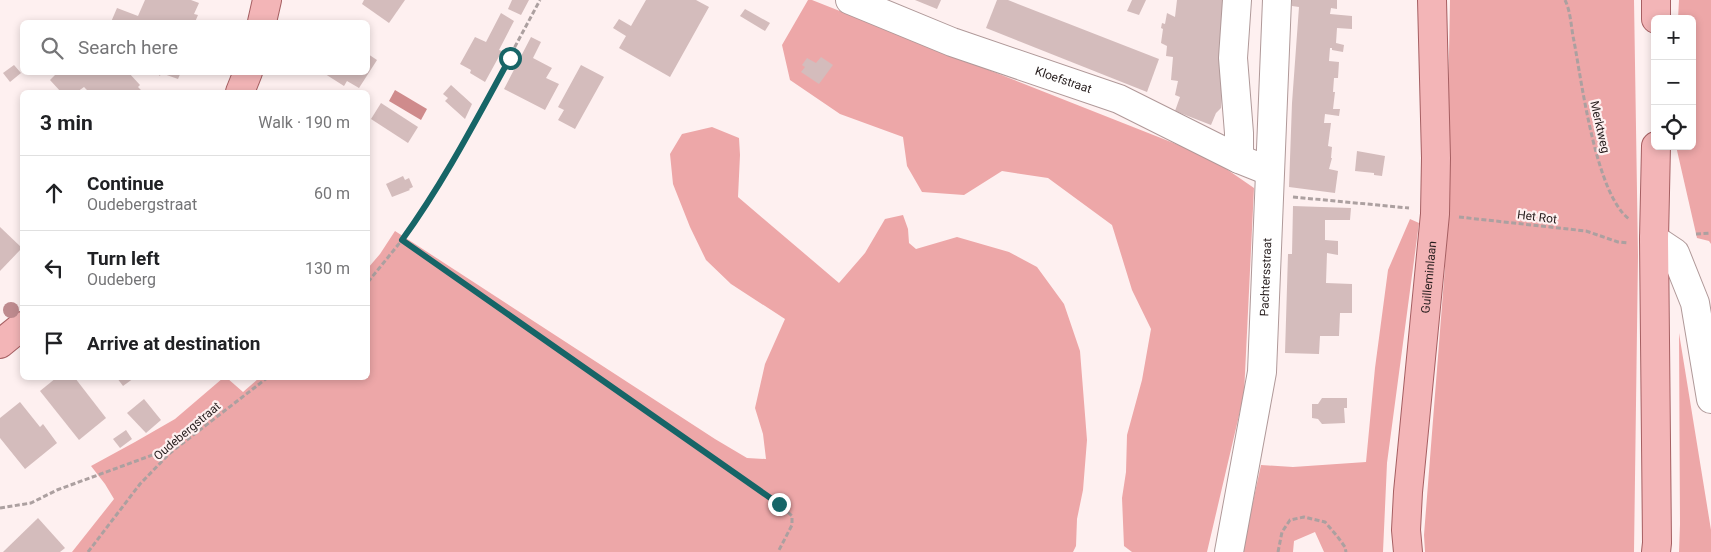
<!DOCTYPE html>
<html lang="en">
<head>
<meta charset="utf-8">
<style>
	body { margin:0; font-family:Roboto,sans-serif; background:#f6f6f6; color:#202124 }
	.controls { position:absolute; right:15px; top:15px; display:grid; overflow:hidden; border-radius:8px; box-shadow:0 2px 8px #0003 }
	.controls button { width:45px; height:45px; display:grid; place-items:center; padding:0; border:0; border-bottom:1px solid #e0e0e0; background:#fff; color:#202124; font:25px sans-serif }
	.stop { position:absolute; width:15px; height:15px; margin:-11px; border:4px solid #166567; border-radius:50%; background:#fff }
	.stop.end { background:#166567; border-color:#fff; box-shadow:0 1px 5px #0008 }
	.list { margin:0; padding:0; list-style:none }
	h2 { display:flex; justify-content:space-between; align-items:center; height:65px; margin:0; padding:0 20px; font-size:21px }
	h2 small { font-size:16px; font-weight:400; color:#757577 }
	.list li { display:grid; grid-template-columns:32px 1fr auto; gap:15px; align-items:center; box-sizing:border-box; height:75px; padding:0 20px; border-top:1px solid #e0e0e0 }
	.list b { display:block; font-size:19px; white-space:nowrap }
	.list p { margin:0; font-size:16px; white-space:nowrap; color:#757577 }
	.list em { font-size:16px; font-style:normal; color:#757577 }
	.icon { flex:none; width:28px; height:28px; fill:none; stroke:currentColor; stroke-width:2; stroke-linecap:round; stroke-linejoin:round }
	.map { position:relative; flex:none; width:1711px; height:552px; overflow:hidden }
	.search { position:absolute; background:#fff; box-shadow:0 2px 8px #0003; left:20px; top:20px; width:350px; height:55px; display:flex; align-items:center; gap:12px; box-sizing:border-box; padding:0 18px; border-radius:8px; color:#757577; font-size:19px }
	.panel { position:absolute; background:#fff; box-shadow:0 2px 8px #0003; left:20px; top:90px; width:350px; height:290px; border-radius:8px }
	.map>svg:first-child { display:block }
	.forest { fill:#eda7a8 }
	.water { fill:#cf8b8c }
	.building { fill:#d4bcbc }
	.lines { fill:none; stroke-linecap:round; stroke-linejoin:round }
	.minor-casing { stroke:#b09999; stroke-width:30 }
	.major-casing { stroke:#a65f62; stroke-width:30 }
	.path { stroke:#aca0a0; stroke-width:3; stroke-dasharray:5 2.5; stroke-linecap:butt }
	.minor { stroke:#fff; stroke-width:28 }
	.major { stroke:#f3b5b7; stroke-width:28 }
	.tree { fill:#be8a8e }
	.route { stroke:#166567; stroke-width:6 }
	.labels { text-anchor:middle; stroke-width:4.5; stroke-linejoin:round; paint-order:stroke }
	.street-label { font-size:12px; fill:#261d1d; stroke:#fef0f0 }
</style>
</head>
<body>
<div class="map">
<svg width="1711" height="552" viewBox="0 0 1711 552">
	<rect width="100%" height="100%" fill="#fef0f0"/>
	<g class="forest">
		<polygon points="808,0 812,0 1209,157 1254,188 1244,394 1207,552 1132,552 1124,546 1122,498 1126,472 1127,435 1142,380 1151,329 1132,290 1112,225 1048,178 1002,171 964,195 922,192 907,166 903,137 840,114 790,80 782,45"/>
		<polygon points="1450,0 1634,0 1638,256 1634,552 1425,552 1424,535 1445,267"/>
		<polygon points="1679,0 1711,0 1711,244 1709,241 1697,238 1676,146 1692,146 1692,19 1678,19"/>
		<polygon points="712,127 739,138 740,155 738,197 839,283 865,253 885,219 903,215 908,229 909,243 916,249 957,237 1009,252 1037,267 1064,304 1080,351 1087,440 1083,490 1077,519 1076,546 1073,552 72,552 114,499 105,484 91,466 135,442 175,419 223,378 227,378 243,392 259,378 368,378 368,268 380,254 395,231 715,439 747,458 766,459 763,434 755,408 765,364 785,319 731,284 706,260 690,227 673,184 670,154 682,134"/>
		<polygon points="1410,219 1419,223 1387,463 1383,552 1324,552 1315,532 1294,541 1293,552 1242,552 1261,465 1293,467 1366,462 1375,368 1388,270"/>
		<polygon points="1679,333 1711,530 1711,552 1679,552 1680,524"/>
	</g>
	<polygon class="water" points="395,90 427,109 421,120 389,101"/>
	<g class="building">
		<polygon points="145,0 191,0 199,3 194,14 198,15 195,22 111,22 117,8 138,16"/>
		<polygon points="364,0 405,0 389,23 362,4"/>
		<polygon points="512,0 529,0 521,15 508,9"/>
		<polygon points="646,0 696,0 709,7 670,77 619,48 626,36 613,28 619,19 631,26"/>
		<polygon points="915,0 941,0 937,9"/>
		<polygon points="997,0 1008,0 1159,59 1147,92 986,28"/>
		<polygon points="1132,0 1146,0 1139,15 1127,11"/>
		<polygon points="1177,0 1229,0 1221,108 1216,113 1211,125 1175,111 1180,97 1175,95 1178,81 1171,80 1173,57 1166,56 1167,46 1161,43 1163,29 1161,28 1162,23 1165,24 1167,13 1175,17"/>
		<polygon points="1292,0 1337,0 1337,9 1331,8 1330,14 1352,16 1352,29 1337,28 1336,43 1344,45 1343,52 1332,50 1332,48 1330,48 1329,61 1339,62 1338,78 1334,78 1333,92 1335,92 1333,109 1340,109 1339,116 1325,114 1324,123 1331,123 1328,146 1332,147 1331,158 1332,158 1329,169 1338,171 1335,193 1289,187 1292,103 1299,7 1292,6"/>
		<polygon points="745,9 770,23 765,31 740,16"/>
		<polygon points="501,13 514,21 499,50 502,51 485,82 470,73 471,70 460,64 475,37 486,42"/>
		<polygon points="531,37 541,42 533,58 552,68 546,78 559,84 545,110 504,89"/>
		<polygon points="368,54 377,60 359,88 347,81 344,86 322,72 368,72"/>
		<polygon points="821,57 833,65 819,84 801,72 805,67 802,65 807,58 816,63"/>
		<polygon points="14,65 21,73 10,82 3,73"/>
		<polygon points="581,65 604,77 575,129 558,120 564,110 558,107"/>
		<polygon points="58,72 128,72 140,85 138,87 143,92 89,92 84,87 77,92 61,92 50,80"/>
		<polygon points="155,72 181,72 178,79 161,73 160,76"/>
		<polygon points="451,85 472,104 465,119 445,101 448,98 443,94"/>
		<polygon points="381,103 418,127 408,143 371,119"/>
		<polygon points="1357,151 1385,156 1382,176 1374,175 1374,173 1355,171"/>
		<polygon points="403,176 405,180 409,178 413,187 409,189 410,190 392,197 386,184"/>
		<polygon points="1293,206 1351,208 1350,220 1325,220 1325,240 1338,241 1338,255 1327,253 1326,283 1352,284 1352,313 1340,313 1339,336 1320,336 1319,354 1285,353 1288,254 1292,254"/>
		<polygon points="0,227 22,248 0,271"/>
		<polygon points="56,378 75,378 106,418 79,440 40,391"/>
		<polygon points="117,378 134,378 123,386"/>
		<polygon points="1322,398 1347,398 1347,408 1344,408 1345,423 1322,424 1318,419 1312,418 1312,404 1318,404"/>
		<polygon points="144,399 161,420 146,433 127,413"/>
		<polygon points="20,402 40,427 43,424 57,443 25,469 0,438 0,418"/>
		<polygon points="126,430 132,439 120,448 113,439"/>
		<polygon points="38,518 65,548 60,552 3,552"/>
	</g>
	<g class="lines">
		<g class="minor-casing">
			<g id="minor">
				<path id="s1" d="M850 0 952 42 1119 99 1239 159 1269 171"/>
				<polyline points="1237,0 1233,58 1239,133 1239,159"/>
				<polyline points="1654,239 1675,253 1695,303 1711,399"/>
				<path id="s2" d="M1229 552 1262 372 1277 0"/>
			</g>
		</g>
		<g class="major-casing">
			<g id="major">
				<polyline points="1656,19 1656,0"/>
				<polyline points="262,22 267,0"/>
				<polyline points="240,92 248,72"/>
				<polyline points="1656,146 1654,239 1657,543 1656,552"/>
				<polyline points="0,344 22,326"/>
				<path id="s3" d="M1408 552 1406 530 1408 492 1435 214 1436 158 1432 0"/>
			</g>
		</g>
		<g class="path">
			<path d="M1565 0C1571 12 1571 28 1574 41 1582 84 1596 194 1629 219"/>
			<polyline points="1293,197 1409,208"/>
			<polyline points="1459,217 1586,231 1618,242 1628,243"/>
			<polyline points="1696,234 1711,233"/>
			<polyline points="402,240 779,504 792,516 792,525 778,552"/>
			<polyline points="368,282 402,240 424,209 452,164 540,0"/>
			<polyline points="0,508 31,503 57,490 158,453 169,453"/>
			<polyline points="88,552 140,484 170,453 267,378"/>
			<polyline points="1278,552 1282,532 1290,520 1304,517 1325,522 1337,536 1345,547 1346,552"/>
		</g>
		<use href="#minor" class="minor"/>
		<use href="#major" class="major"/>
	</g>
	<circle class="tree" cx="11" cy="310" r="8"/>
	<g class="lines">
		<path class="route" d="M510 58C476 120 444 182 402 240L779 504"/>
	</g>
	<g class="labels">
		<g class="street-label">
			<text dy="4" stroke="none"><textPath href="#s1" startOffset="228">Kloefstraat</textPath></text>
			<text transform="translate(1600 127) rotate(77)" y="4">Merktweg</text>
			<text transform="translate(1537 217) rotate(7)" y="4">Het Rot</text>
			<text dy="4" stroke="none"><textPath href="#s3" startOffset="276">Guilleminlaan</textPath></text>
			<text dy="4" stroke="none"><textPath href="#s2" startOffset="278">Pachtersstraat</textPath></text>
			<text transform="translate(187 431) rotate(-40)" y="4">Oudebergstraat</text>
		</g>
	</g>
</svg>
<div class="controls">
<button>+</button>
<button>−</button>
<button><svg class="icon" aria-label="locate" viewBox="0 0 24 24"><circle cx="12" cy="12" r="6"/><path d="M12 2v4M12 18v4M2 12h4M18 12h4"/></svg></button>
</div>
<div class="stop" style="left:510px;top:58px"></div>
<div class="stop end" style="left:779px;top:504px"></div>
<div class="search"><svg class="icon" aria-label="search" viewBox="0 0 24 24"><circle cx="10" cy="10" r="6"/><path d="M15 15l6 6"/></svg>Search here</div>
<section class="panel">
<h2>3 min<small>Walk · 190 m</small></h2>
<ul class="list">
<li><svg class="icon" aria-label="ahead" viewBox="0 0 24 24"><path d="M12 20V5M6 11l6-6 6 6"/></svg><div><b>Continue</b><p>Oudebergstraat</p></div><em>60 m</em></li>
<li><svg class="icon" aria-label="left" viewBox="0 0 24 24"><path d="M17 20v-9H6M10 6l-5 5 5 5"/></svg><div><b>Turn left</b><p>Oudeberg</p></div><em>130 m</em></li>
<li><svg class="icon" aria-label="arrive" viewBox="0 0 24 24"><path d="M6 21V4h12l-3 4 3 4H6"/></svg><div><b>Arrive at destination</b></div></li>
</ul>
</section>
</div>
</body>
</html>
